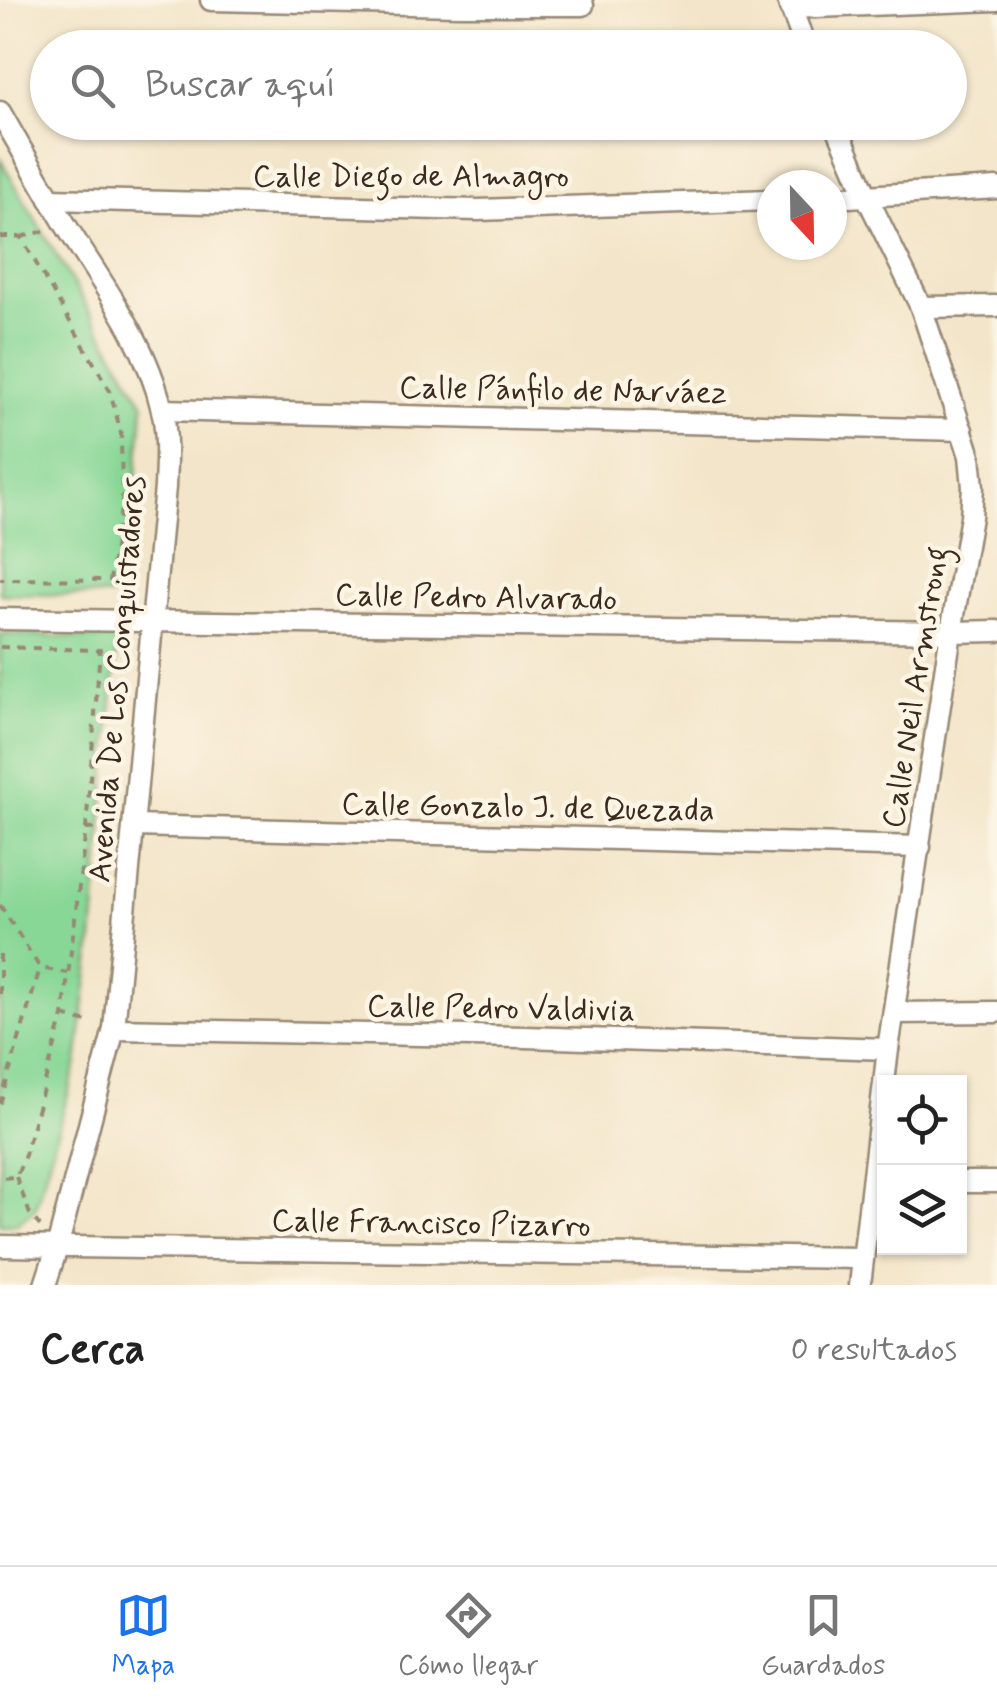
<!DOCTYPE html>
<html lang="es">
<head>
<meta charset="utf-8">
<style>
	body { margin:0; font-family:Mynerve,sans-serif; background:#f2f2f2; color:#222 }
	.controls { position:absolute; right:30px; bottom:30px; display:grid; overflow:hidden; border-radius:0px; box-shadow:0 2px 8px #0004 }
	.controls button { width:90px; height:90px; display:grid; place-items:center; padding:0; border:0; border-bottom:2px solid #e0e0e0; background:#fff; color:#222; font:50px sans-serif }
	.compass { position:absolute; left:757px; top:170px; width:90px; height:90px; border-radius:50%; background:#fff; box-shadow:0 2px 8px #0004; rotate:158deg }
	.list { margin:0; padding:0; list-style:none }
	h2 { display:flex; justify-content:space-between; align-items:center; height:130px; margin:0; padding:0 40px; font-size:42px }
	h2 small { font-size:32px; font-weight:400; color:#767676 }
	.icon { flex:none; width:55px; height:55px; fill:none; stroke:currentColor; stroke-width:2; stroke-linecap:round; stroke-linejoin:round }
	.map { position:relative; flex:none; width:997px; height:1285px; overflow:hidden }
	.search { position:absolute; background:#fff; box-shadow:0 2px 8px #0004; left:30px; right:30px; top:30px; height:110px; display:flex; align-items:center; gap:25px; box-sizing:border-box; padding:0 35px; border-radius:55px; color:#767676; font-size:38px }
	.sheet { height:280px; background:#fff }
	nav { display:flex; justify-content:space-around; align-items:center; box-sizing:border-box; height:140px; border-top:2px solid #e0e0e0; background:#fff; font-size:28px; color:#767676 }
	nav a { display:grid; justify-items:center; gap:5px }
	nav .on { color:#1a73e8 }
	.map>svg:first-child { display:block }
	.green { fill:#88d796; stroke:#62805a; stroke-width:2.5 }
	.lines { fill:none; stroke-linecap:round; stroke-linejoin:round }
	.minor-casing { stroke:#978874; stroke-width:25 }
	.path { stroke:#978874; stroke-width:4; stroke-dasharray:8 8; stroke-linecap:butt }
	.minor { stroke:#fff; stroke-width:20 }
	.labels { text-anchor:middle; stroke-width:9; stroke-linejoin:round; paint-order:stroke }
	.street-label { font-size:32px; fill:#3b2a1e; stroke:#fcf5e5 }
</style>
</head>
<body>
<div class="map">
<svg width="997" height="1285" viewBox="0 0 997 1285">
	<rect width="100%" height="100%" fill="#fcf5e5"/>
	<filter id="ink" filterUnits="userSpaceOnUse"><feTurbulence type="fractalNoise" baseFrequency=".01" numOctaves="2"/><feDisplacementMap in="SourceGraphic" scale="20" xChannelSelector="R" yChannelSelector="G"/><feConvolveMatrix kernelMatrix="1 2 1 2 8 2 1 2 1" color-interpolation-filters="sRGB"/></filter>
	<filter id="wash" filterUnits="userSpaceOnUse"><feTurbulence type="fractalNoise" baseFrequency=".0048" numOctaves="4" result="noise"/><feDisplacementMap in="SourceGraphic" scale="40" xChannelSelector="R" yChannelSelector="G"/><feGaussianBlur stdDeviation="2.25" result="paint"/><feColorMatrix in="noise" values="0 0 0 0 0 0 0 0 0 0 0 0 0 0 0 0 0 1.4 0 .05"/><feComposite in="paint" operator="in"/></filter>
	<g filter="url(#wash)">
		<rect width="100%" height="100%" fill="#f3e5c9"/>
		<g class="green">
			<polygon points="0,159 144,404 124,596 0,594"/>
			<polygon points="0,634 117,639 93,939 77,1063 35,1209 17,1224 0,1224"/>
		</g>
	</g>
	<g filter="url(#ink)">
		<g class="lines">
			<g class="minor-casing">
				<g id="minor">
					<polyline points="211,0 460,5 583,5"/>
					<polyline points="788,0 806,48"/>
					<polyline points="790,8 997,0"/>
					<path d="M0 112C23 152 46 193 70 232 106 289 147 344 162 410 168 435 166 461 165 487L114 1029 57 1248 45 1285"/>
					<polyline points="835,122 867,197 921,307 970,456 973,487 971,517 951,632 888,1049 860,1285"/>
					<polyline points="832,198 997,188"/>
					<polyline points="50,199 478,210 772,200"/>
					<polyline points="921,307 997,306"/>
					<polyline points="162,410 962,430"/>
					<polyline points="0,619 951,632 997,631"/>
					<polyline points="134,826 920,847"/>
					<polyline points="894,1013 997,1012"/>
					<polyline points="114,1029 525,1037 888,1049"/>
					<polyline points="960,1182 997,1182"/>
					<polyline points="0,1246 861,1258"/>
				</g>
			</g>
			<g class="path">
				<polyline points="0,237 21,237 110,391 121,433 122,502 110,580 0,579"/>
				<polyline points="21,237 45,231"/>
				<polyline points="0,647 100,650 86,829 63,1016 25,1155 16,1177 0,1178"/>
				<polyline points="86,829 112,827"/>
				<polyline points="0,905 40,968 68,973"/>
				<polyline points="0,954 0,1001"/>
				<polyline points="63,1016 92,1023"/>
				<polyline points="0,1104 40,968"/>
				<polyline points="16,1177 30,1214 40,1226"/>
			</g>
			<use href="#minor" class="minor"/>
		</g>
	</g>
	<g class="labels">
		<g class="street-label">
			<text x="411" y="186">Calle Diego de Almagro</text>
			<text transform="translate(563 389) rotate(1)" y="11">Calle Pánfilo de Narváez</text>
			<text transform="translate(476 596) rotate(1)" y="11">Calle Pedro Alvarado</text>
			<text transform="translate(116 679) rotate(-85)" y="11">Avenida De Los Conquistadores</text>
			<text transform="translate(914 687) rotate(-81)" y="11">Calle Neil Armstrong</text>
			<text transform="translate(528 806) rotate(1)" y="11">Calle Gonzalo J. de Quezada</text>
			<text transform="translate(501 1007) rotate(1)" y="11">Calle Pedro Valdivia</text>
			<text transform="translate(431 1222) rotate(1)" y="11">Calle Francisco Pizarro</text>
		</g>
	</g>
</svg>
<div class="controls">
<button><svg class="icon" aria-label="locate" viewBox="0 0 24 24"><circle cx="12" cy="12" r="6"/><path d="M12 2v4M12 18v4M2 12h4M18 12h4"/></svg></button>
<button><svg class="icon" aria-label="layers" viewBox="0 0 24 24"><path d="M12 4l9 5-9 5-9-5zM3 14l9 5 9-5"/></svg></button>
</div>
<svg class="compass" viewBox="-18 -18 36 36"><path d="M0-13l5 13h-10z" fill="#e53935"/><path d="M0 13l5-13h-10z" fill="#767676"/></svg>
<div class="search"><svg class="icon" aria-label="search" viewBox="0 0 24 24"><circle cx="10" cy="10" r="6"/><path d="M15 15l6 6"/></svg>Buscar aquí</div>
</div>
<section class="sheet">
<h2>Cerca<small>0 resultados</small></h2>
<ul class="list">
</ul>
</section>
<nav>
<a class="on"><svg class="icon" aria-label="map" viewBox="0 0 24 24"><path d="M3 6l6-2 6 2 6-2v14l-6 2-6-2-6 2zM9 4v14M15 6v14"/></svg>Mapa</a>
<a><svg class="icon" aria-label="directions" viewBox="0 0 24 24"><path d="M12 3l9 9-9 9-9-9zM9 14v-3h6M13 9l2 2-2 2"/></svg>Cómo llegar</a>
<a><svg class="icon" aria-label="saved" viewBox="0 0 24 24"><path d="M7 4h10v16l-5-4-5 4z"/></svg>Guardados</a>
</nav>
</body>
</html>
